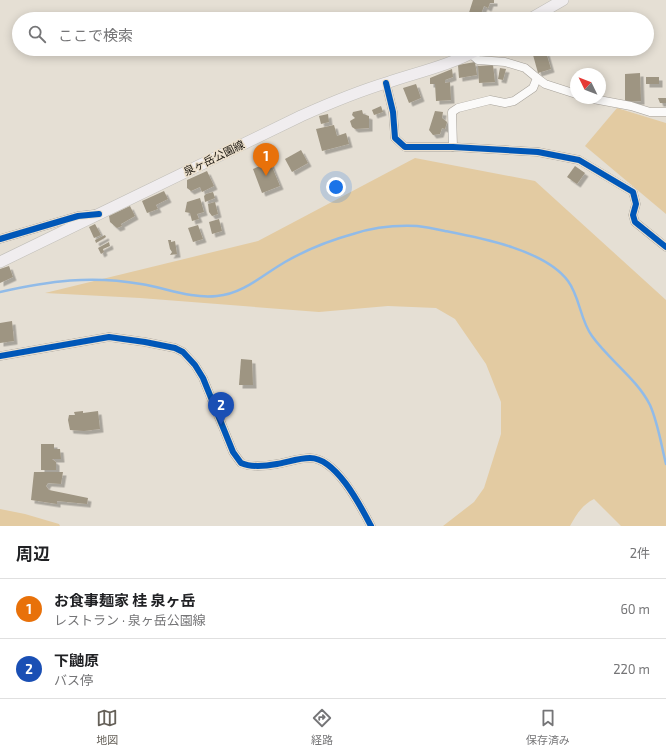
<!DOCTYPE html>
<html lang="ja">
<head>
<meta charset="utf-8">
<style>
	body { margin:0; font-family:"Exo 2","Noto Sans JP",sans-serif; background:#f6f6f6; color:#202124 }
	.compass { position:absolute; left:570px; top:68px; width:36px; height:36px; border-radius:50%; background:#fff; box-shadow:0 2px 10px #0003; rotate:313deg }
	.you { position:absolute; left:336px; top:187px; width:14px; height:14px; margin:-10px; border:3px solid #fff; border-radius:50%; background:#1a73e8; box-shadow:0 0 0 6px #1a73e833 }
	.badge { display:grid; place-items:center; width:26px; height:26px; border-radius:50%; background:#656058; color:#fff; font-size:13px; font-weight:700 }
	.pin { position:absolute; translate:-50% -33px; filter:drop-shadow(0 1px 2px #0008) }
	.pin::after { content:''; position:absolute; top:21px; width:14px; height:12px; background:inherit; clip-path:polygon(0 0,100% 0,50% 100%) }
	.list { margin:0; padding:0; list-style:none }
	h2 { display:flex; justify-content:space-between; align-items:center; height:52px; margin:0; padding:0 16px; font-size:17px }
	h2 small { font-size:13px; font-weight:400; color:#757577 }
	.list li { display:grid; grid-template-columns:26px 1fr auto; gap:12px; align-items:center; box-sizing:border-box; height:60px; padding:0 16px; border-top:1px solid #e0e0e0 }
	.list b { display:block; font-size:15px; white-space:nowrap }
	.list p { margin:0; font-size:13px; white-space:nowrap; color:#757577 }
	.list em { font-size:13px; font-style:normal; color:#757577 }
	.icon { flex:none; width:22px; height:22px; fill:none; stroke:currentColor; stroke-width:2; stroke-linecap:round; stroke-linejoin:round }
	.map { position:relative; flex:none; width:666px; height:526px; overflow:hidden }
	.search { position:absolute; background:#fff; box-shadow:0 2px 10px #0003; left:12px; right:12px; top:12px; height:44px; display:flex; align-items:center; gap:10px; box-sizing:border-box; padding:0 14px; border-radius:22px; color:#757577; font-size:15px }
	.sheet { height:172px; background:#fff }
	nav { display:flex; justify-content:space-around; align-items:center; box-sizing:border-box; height:56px; border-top:1px solid #e0e0e0; background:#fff; font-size:11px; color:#757577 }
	nav a { display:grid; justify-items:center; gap:2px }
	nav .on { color:#656058 }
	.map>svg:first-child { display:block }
	.green { fill:#e3cba2 }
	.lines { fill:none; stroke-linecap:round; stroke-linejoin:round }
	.stream { stroke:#91bbe8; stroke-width:2.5 }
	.building { fill:#9e9582; filter:url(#shadow) }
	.minor-casing { stroke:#a7a29a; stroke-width:9 }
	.major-casing { stroke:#c0beb8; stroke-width:12 }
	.minor { stroke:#fbfaf9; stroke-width:8 }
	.major { stroke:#f0edef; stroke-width:11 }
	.cycleway-casing { stroke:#ece0cd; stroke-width:8 }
	.cycleway { stroke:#0057b8; stroke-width:6 }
	.labels { text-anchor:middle; stroke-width:3; stroke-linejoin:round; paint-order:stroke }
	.street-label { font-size:11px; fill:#201c15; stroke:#ece0cd }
</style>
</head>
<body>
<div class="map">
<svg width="666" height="526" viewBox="0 0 666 526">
	<defs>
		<filter id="shadow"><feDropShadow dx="3.5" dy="3.5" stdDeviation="0" flood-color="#0004"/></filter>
	</defs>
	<rect width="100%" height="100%" fill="#e5dfd4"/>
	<g class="green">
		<polygon points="617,108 666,123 666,214 585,146"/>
		<path d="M415 158 535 181 666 300V526H621L594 499C582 505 576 515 570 526H443L474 502 484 488 501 434V402L486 364 455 319 436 308 388 306 319 312 140 298 45 293 258 241Z"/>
		<polygon points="0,509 25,514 59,524 60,526 0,526"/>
	</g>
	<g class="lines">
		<path class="stream" d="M0 292C49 281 91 275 141 284 166 288 191 299 217 296 243 294 264 274 285 262 306 250 331 240 353 234 374 227 395 225 417 226 427 227 436 229 445 231 481 238 545 250 568 281 580 297 580 320 592 336 609 360 637 379 650 405 658 423 661 444 666 464"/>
	</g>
	<g class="building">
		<polygon points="473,0 494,0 494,3 490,3 488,8 484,6 481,14 484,17 483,19 467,19"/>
		<polygon points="546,52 551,69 538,73 533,55"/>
		<polygon points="475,62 477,75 459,78 458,65"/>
		<polygon points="493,65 495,82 479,83 478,66"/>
		<polygon points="500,68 506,69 503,80 498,79"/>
		<polygon points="452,69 453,77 445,80 445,83 450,82 451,100 436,101 435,84 430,84 430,78"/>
		<polygon points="640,73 641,101 625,102 625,74"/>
		<rect x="646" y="77" width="13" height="7"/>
		<polygon points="416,84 421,98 409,103 403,88"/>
		<polygon points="658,98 666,98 666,103 660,103"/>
		<polygon points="381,106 383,112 374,115 372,110"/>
		<polygon points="362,110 363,114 369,116 369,128 355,129 352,127 350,121 355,118 352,115 353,112"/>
		<polygon points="435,111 443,112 442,118 447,122 445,129 442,128 440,134 433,135 429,130"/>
		<polygon points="328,114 329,122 321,124 319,116"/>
		<polygon points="334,125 337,136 346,133 349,144 322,151 316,129"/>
		<polygon points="301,150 308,163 292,172 285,159"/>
		<polygon points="268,157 280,186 262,193 253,169 262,165 260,160"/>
		<polygon points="575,166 585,173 577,184 567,177"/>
		<polygon points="207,171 214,186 202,192 200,187 191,191 187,188 187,180"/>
		<polygon points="164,191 168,199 156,205 158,209 147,213 142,201"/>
		<polygon points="213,192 215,198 205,202 204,196 206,194"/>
		<polygon points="200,198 204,212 197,214 199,219 192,221 190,213 185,212 187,202"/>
		<polygon points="215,202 218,214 212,216 209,212 208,204"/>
		<polygon points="130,206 135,216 121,224 122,226 117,228 110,222 109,216"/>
		<polygon points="219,219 222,231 212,234 209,222"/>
		<polygon points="95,224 101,235 94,238 89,227"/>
		<polygon points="198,225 203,239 193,242 188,228"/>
		<polygon points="105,235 106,237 96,243 95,240"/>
		<polygon points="168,240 171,240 171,242 175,241 177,254 170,255 172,252 170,249"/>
		<polygon points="109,242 110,246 103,249 104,252 101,254 98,248"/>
		<polygon points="9,266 13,277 0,283 0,269"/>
		<polygon points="12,321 14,341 0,343 0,323"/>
		<polygon points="241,359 252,360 253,385 239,385"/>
		<polygon points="83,411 83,413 98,411 100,429 84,431 70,430 68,420 69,415 75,415 74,412"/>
		<polygon points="41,444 54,444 54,449 60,449 61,459 52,459 56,462 56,470 41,470"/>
		<polygon points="34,472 63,472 61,484 48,483 46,486 49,490 88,498 87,504 57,501 57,504 31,500"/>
	</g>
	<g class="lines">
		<g class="minor-casing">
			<g id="minor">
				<polyline points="537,78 545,84 576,94"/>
				<polyline points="386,83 393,112 395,138 405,147 453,147 538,152 579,160 633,192 636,204 633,215 635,222 666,247"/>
				<polyline points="588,98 631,106 650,112 666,112"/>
				<polyline points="453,147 452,112 458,108 490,100 505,103 514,101 533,88 537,78 525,68 505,62 478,60 471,54"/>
				<polyline points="0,239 78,216 95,214"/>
				<path d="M0 356 109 337 145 342 175 348 183 352 195 365 203 378 233 452 241 463C252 468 266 466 277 464 288 462 299 458 310 458 336 458 360 505 371 526"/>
			</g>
		</g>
		<g class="major-casing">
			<g id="major">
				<polyline points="530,19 563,0"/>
				<path d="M0 262 301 116C330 103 359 91 389 82 419 72 451 65 479 49"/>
			</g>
		</g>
		<use href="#minor" class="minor"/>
		<use href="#major" class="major"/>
		<g class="cycleway-casing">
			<g id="cycleway">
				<polyline points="386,83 393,112 395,138 405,147 453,147 538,152 579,160 633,192 636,204 633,215 635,222 666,247"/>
				<polyline points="0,239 78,216 99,214"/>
				<path d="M0 356 109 337 145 342 175 348 183 352 195 365 203 378 233 452 241 463C252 468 266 466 277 464 288 462 299 458 310 458 336 458 360 505 371 526"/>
			</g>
		</g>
		<use href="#cycleway" class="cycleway"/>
	</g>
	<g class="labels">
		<g class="street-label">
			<text transform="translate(214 158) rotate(-26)" y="4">泉ヶ岳公園線</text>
		</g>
	</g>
</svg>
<svg class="compass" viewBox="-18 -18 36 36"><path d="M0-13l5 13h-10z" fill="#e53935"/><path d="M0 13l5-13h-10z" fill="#757577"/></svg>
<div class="you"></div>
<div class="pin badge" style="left:266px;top:176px;background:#e8710a">1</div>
<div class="pin badge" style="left:221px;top:425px;background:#1a4fb4">2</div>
<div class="search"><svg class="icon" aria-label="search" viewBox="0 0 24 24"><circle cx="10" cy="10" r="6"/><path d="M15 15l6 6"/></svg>ここで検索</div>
</div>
<section class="sheet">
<h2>周辺<small>2件</small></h2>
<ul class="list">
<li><span class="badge" style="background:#e8710a">1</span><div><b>お食事麺家 桂 泉ヶ岳</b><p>レストラン · 泉ヶ岳公園線</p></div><em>60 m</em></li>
<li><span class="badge" style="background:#1a4fb4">2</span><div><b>下鼬原</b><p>バス停</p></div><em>220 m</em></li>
</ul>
</section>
<nav>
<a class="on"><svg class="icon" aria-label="map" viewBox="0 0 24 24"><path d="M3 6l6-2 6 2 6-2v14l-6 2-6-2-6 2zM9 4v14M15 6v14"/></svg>地図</a>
<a><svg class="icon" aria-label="directions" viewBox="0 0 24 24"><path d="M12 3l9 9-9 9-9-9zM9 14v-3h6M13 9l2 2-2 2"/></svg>経路</a>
<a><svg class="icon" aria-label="saved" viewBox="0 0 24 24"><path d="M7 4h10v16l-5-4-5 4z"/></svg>保存済み</a>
</nav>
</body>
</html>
